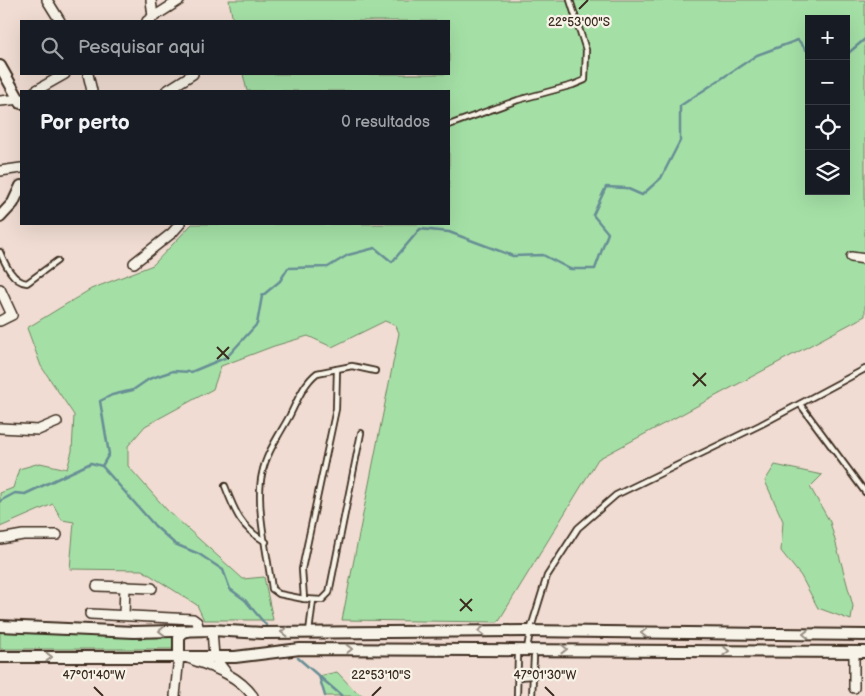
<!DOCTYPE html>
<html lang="pt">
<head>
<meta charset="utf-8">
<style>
	body { margin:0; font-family:"Balsamiq Sans",sans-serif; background:#242831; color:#f1f3f6 }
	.controls { position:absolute; right:15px; top:15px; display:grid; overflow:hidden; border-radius:0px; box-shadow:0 5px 20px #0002 }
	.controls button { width:45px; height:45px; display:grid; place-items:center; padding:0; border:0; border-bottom:1px solid #363941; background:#171b24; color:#f1f3f6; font:25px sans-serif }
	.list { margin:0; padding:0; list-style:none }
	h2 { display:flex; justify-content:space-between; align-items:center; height:65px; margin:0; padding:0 20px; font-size:21px }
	h2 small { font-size:16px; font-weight:400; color:#9ea1a6 }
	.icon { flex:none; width:28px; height:28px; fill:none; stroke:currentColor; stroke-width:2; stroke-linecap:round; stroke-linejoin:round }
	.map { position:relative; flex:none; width:865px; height:696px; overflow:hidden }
	.search { position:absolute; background:#171b24; box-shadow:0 5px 20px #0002; left:20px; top:20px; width:430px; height:55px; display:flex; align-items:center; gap:12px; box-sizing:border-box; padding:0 18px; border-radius:0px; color:#9ea1a6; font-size:19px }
	.panel { position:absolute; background:#171b24; box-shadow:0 5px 20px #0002; left:20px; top:90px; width:430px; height:135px; border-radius:0px }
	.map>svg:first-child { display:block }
	.green { fill:#a4e0a6; stroke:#708562; fill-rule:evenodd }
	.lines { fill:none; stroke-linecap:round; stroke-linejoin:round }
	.stream { stroke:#678e95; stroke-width:2.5 }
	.service-casing { stroke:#3b2a1e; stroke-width:8 }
	.minor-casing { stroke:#3b2a1e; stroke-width:12 }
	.tertiary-casing { stroke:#3b2a1e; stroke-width:14 }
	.service { stroke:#f7f3e8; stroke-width:4.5 }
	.minor { stroke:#f7f3e8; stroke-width:9 }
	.tertiary { stroke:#f7f3e8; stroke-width:10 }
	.oneway { stroke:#998e83 }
	.ticks { fill:none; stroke:#3b2a1e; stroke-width:2 }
	.ticks-label { font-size:12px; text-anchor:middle; fill:#3b2a1e; stroke:#f7f3e8; stroke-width:4.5; stroke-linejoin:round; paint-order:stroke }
</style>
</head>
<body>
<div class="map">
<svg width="865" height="696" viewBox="0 0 865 696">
	<rect width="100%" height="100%" fill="#f0dcd2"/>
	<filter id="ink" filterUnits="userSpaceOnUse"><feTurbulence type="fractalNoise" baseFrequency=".02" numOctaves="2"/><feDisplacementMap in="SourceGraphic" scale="10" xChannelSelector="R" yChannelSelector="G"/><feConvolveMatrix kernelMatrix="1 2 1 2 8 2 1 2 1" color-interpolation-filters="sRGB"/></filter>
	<g filter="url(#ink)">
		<g class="green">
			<path d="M229 0H865V316L598 459 498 622 342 620 399 333 396 326 385 321 332 347 308 336 274 346 221 366 213 389 145 426 128 446V466L167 510 243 579 264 577 273 620H204L197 605 142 570 70 569 74 522 62 520 53 504 0 527V493L13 488 19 469 40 463 67 469 72 451 74 415 41 366 27 328 91 289 153 265 192 224H449V91H247L243 74H449V21H233ZM809 19H846V191H809Z"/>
			<polygon points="775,465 822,475 810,487 830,522 853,606 851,620 818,608 801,576 781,551 783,521 765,481"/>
			<polygon points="0,632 173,637 173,649 0,649"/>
			<polygon points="337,672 355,691 364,696 325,696 319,676"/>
		</g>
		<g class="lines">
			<g class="stream">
				<polyline points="846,55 865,39"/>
				<polyline points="102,466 155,526 175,544 199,554 223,570 230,589 245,600 266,625"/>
				<polyline points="0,501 15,493 25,494 91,463 102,466 109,454 100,401 112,395 133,390 149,379 173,371 191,372 227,357 257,324 262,296 280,281 288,268 328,267 348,255 375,248 392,262 420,229 449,232 513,256 543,255 570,269 595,269 608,233 593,215 606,187 626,188 642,195 661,178 680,141 680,106 757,55 798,40 809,53"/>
				<polyline points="298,658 342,696"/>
				<polyline points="319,676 325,696"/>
			</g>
			<g class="service-casing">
				<g id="service">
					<polyline points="449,125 518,100 573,85 585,80 586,50 570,0"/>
					<path d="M0 252C5 264 13 282 27 283L57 261"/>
					<polyline points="337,369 336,409 302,569 304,599 322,600 329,593 361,433"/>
					<polyline points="800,404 865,492"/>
					<path d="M225 486C235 512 241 528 266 542"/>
					<path d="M304 599 279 594 272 589C268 557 255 505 262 474 266 453 280 434 290 415 297 401 304 383 317 373L352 366 375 371"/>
					<polyline points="309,632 313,600"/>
					<polyline points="527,649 530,631 547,576 578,528 616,495 760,425 865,369"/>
					<polyline points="518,677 533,676"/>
					<polyline points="517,696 518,656"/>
					<polyline points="532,696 534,657"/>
				</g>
			</g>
			<g class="minor-casing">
				<g id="minor">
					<polyline points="47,0 60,21"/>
					<polyline points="151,0 153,17"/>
					<polyline points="147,21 180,0"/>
					<polyline points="88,74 92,91"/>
					<polyline points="35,91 65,74"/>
					<polyline points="166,91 193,74"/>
					<polyline points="0,101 21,99"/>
					<polyline points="0,171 21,168"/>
					<polyline points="851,257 865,259"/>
					<polyline points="134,263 172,233 180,224"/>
					<polyline points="0,289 12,315 0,321"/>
					<polyline points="0,428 38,430 57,422"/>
					<polyline points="0,539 23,535 57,535"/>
					<polyline points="97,586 152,588"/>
					<polyline points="90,614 193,619 197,622 199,630"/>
					<polyline points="124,615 125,586"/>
					<polyline points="212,630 214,657 225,671"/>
					<path d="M188 658C212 667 237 674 253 696"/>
					<polyline points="854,688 854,652"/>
					<polyline points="175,696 179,656"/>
				</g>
			</g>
			<g class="tertiary-casing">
				<g id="tertiary">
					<polyline points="0,66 21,103"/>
					<polyline points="0,217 13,203 21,186"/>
					<polyline points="0,626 134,632 212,630 263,633 525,631 865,635"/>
					<polyline points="179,656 179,638 181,633 187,631"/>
					<polyline points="0,657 235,657 300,649 865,652"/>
				</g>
			</g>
			<use href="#service" class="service"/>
			<use href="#minor" class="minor"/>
			<use href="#tertiary" class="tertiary"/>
		</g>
		<defs><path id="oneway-chevron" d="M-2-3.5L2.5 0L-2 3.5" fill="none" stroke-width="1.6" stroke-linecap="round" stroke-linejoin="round" transform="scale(1.25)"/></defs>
		<g class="oneway">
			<use href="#oneway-chevron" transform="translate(162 631) rotate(179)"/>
			<use href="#oneway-chevron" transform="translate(481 631) rotate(180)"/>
			<use href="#oneway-chevron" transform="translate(284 632) rotate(179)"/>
			<use href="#oneway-chevron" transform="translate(644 633) rotate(-179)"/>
			<use href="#oneway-chevron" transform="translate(806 634) rotate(-179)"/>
			<use href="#oneway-chevron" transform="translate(349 649)"/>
			<use href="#oneway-chevron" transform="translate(564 649) rotate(1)"/>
			<use href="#oneway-chevron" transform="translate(726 651) rotate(1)"/>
			<use href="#oneway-chevron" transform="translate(49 657)"/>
		</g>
	</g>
	<path class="ticks" d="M579 9 588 0M217 347 229 359M217 359 229 347M693 373 706 386M693 386 706 373M460 599 472 611M460 611 472 599M94 687 103 696M545 687 554 696M372 696 381 687"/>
	<g class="ticks-label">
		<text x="579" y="26">22°53'00"S</text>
		<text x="94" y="679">47°01'40"W</text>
		<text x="545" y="679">47°01'30"W</text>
		<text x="381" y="679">22°53'10"S</text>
	</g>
</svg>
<div class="controls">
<button>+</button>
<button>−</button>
<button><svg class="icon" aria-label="locate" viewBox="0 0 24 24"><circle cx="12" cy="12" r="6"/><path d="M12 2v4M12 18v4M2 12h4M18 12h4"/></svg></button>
<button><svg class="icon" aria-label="layers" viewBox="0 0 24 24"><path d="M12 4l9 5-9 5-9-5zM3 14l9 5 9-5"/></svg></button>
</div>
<div class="search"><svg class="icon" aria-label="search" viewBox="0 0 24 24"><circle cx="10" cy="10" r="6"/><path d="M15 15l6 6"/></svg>Pesquisar aqui</div>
<section class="panel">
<h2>Por perto<small>0 resultados</small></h2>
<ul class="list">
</ul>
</section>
</div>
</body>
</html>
